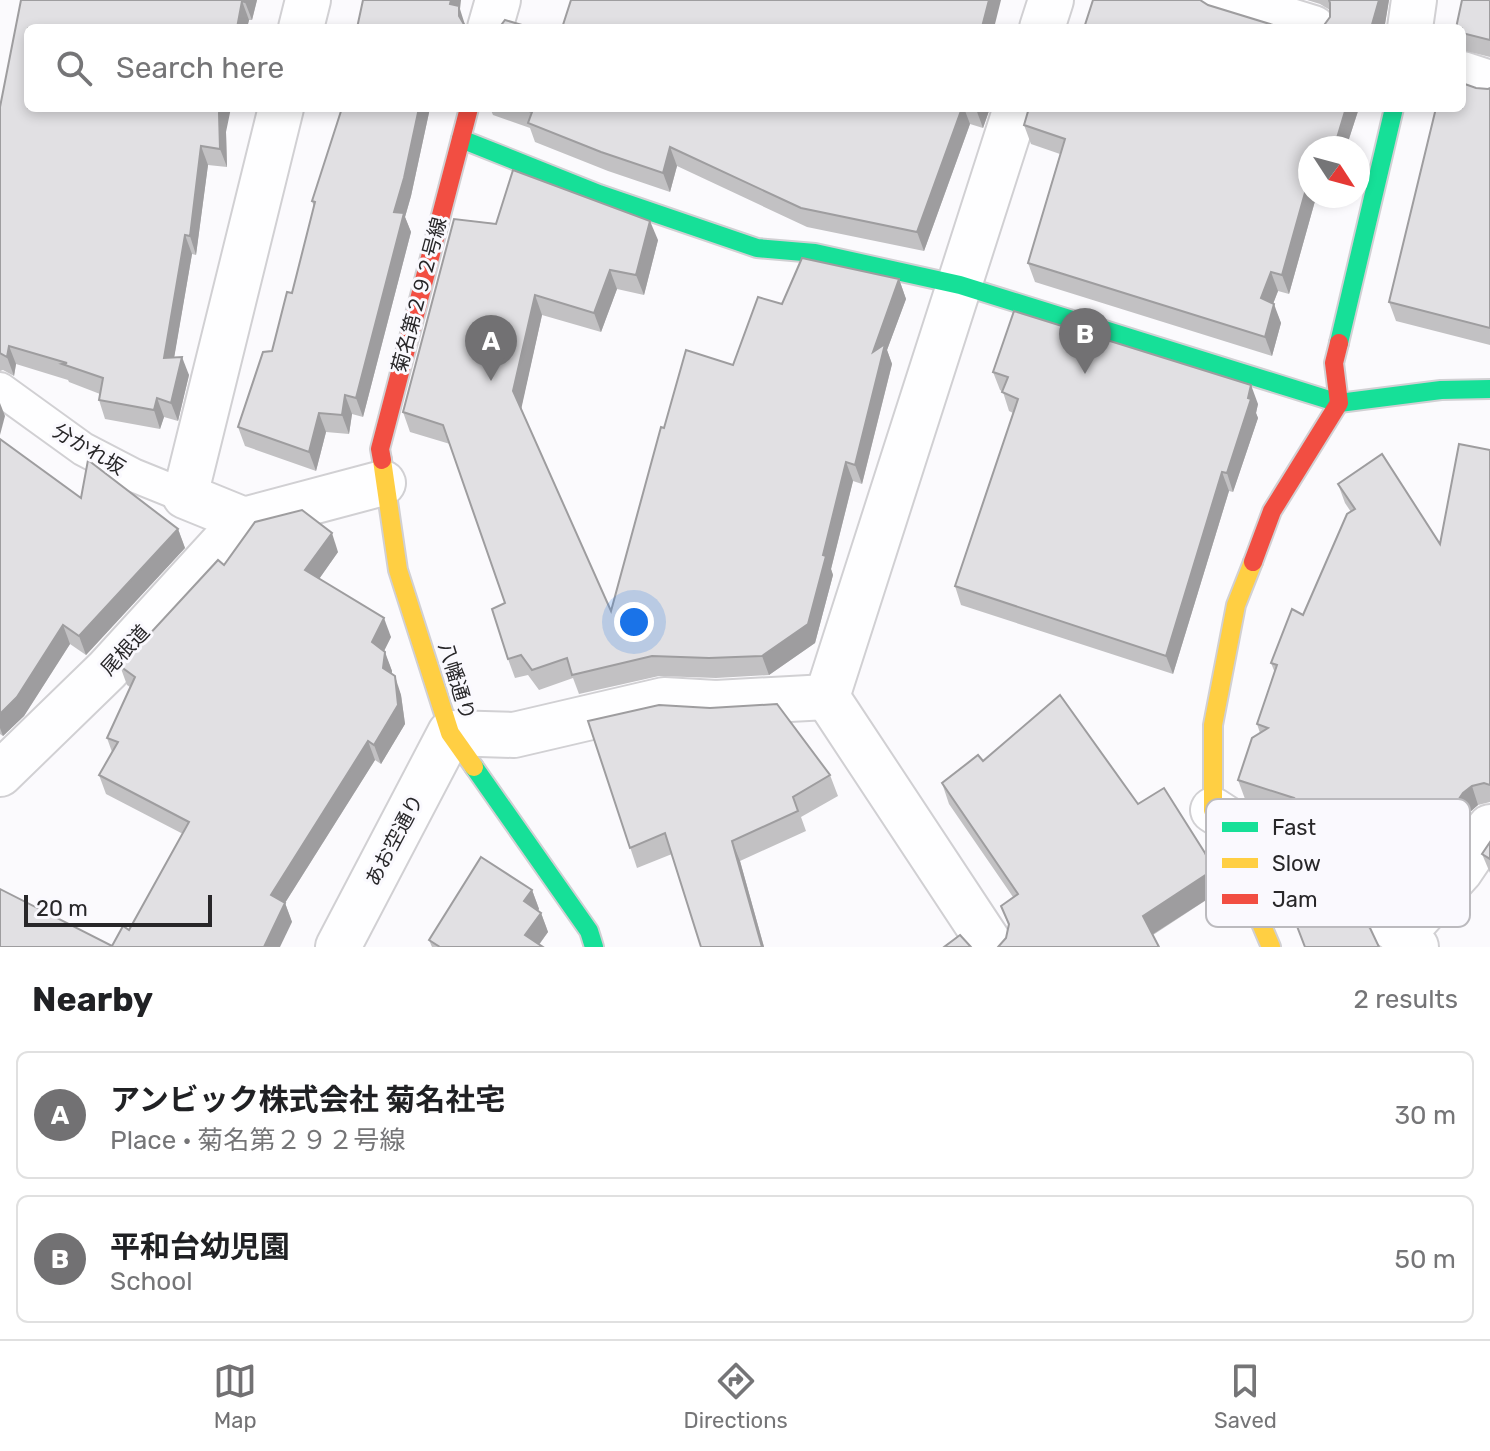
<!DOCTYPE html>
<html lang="en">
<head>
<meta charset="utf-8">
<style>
	body { margin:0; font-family:Rubik,"Noto Sans JP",sans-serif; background:#f2f2f2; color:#202124 }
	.compass { position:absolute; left:1298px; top:136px; width:72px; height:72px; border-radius:50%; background:#fff; box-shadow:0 4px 12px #0003; rotate:126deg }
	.scale { position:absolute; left:24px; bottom:20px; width:188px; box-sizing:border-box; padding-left:8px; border:4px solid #282729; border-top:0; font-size:22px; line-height:28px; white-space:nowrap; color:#282729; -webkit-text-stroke:6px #faf9fe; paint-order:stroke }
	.you { position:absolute; left:634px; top:622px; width:28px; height:28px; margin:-20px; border:6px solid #fff; border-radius:50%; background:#1a73e8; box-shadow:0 0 0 12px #1a73e833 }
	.badge { display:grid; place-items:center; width:52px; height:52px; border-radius:50%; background:#727173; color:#fff; font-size:26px; font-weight:700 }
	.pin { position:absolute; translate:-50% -66px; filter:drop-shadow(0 2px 4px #0008) }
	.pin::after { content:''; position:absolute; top:42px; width:28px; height:24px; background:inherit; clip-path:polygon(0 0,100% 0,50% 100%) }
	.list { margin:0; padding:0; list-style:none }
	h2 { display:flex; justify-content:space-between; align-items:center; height:104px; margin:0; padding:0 32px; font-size:34px }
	h2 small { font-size:26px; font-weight:400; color:#757577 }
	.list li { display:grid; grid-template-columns:52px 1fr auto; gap:24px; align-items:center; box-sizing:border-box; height:128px; margin:0 16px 16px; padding:0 16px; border:2px solid #e0e0e0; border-radius:12px }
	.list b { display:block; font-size:30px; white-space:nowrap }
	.list p { margin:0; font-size:26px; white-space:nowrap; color:#757577 }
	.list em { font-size:26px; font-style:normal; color:#757577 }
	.icon { flex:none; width:44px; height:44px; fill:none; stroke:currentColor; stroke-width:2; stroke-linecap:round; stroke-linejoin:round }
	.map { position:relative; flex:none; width:1490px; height:947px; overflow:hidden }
	.search { position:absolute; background:#fff; box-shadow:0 4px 12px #0003; left:24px; right:24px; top:24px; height:88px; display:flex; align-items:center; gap:20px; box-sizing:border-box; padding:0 28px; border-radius:12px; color:#757577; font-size:30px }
	.sheet { height:392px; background:#fff }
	nav { display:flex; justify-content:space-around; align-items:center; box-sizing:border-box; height:112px; border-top:2px solid #e0e0e0; background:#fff; font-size:22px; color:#757577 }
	nav a { display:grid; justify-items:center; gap:4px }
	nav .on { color:#727173 }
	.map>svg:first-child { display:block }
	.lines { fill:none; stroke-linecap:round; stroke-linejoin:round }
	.lane-casing { stroke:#d1d0d3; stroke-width:36 }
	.street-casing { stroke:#d1d0d3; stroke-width:48 }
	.fast-casing { stroke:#d1d0d3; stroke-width:22 }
	.slow-casing { stroke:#d1d0d3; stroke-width:22 }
	.jam-casing { stroke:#d1d0d3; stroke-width:22 }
	.lane { stroke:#fefeff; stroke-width:32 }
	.street { stroke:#fefeff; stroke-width:44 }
	.fast { stroke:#16e098; stroke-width:18 }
	.slow { stroke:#ffcf43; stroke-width:18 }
	.jam { stroke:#f24e42; stroke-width:18 }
	.wall { fill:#c2c1c3 }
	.shaded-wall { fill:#9e9d9f }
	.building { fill:#e1e0e3; stroke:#9e9d9f; stroke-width:2 }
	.labels { text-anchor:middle; stroke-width:6; stroke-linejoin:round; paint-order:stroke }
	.street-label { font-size:20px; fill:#282729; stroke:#faf9fe }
	.key { fill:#faf9fe; stroke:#bbbabe; stroke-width:2 }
	.key-label { font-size:22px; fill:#282729 }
</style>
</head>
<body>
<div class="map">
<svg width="1490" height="947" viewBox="0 0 1490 947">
	<rect width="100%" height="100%" fill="#fbfafd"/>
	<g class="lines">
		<g class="lane-casing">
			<polyline id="lane" points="0,389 83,449 133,475 185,496"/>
		</g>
		<g class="street-casing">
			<g id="street">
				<polyline points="1222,0 1313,28"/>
				<polyline points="301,28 308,0"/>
				<polyline points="490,28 498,0"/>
				<polyline points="1042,28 1051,0"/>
				<polyline points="1410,28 1414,0"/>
				<polyline points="1462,74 1490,83"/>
				<polyline points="281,108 185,496 244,520 383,483"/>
				<polyline points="827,697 1016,108"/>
				<polyline points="827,697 992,947"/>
				<polyline points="0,774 107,670 244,520"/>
				<polyline points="1213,810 1403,934 1416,947"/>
				<polyline points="1403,934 1460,871 1490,827"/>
				<polyline points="338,947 450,733 514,735 664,700 716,703 827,697"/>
			</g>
		</g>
		<g class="fast-casing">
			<g id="fast">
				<polyline points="461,139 599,194 757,248 815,253 960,285 1339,403 1441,390 1490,389"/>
				<polyline points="1339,343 1394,108"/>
				<polyline points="474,767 589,931 594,947"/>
			</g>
		</g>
		<g class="slow-casing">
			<g id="slow">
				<polyline points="382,460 398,570 450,733 474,767"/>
				<polyline points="1253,562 1236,605 1213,725 1213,810 1271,947"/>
			</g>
		</g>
		<g class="jam-casing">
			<g id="jam">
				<polyline points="382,460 380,449 469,108"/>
				<polyline points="1253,562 1272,511 1339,403 1334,363 1339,343"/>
			</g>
		</g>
		<use href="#lane" class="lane"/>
		<use href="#street" class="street"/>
		<use href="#fast" class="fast"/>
		<use href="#slow" class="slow"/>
		<use href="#jam" class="jam"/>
	</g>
	<g class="wall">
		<polygon points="21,0 257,0 252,20 249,20 247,28 28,28 226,132 227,167 208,165 196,255 192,254 174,357 189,375 178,421 164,417 160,429 105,419 99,400 100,394 69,382 68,380 16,364 14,376 3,370 0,371 0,107"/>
		<polygon points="1307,0 1389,0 1385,24 1324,27 1330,17 1330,10 1320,4"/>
		<polygon points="1490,0 1490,57 1462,50 1462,28"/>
		<polygon points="1476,88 1488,89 1490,88 1490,345 1396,321 1389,302"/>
		<polygon points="340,108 430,108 411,196 405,217 411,232 363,417 352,414 349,434 326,432 316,471 245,446 238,427 272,351 292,293 314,207 312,201 341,111"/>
		<polygon points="490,108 990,108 983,128 970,124 924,251 807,227 677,166 670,192 608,171 535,142 530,128 493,115"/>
		<polygon points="1359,108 1346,148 1310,148 1310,196 1331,196 1328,205 1315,201 1289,294 1278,291 1273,304 1281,323 1272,356 1035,282 1028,263 1060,154 1031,144 1024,125"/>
		<polygon points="454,219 658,240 644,295 617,289 601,332 542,315 521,408 611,611 664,428 733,365 782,304 899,279 906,299 887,350 892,364 862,484 853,481 831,569 833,575 815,643 769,675 716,678 659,676 579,694 573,678 539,690 528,675 515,678 508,659 505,603 450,444 410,432 403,412"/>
		<polygon points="993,372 1258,404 1256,413 1258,418 1233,492 1229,491 1173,674 961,605 955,586 1013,413 1009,411 1003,392 1000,390"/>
		<polygon points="0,439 81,498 178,529 185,548 86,655 70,644 24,716 3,736 0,734"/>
		<polygon points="1490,450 1490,802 1478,805 1470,812 1448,844 1445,842 1402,898 1301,817 1245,799 1238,780 1260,733 1257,724 1275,673 1271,663 1303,615 1351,512 1345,503 1338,484 1440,544"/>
		<polygon points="338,552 319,579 391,637 384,651 392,671 392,674 401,695 405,724 381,764 375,760 285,903 292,922 112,946 129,930 183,834 106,794 99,775 112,752 107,738 130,687 127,685 120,666 224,565"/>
		<polygon points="588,721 830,775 838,796 801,817 806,831 740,861 764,947 701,947 672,854 637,868"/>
		<polygon points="983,761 1138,804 1213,870 1220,891 1153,935 1006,938 1009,927 1001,906 1013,897 949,804 942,783"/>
		<polygon points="1490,842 1490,873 1482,854"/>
		<polygon points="532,890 539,909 538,911 541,913 548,932 539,945 543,947 432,947 429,940"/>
	</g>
	<g class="shaded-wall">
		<polygon points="246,0 257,0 252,20 245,2"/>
		<polygon points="451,0 461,0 460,9 466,28 450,4"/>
		<polygon points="989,0 1001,0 994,28 982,28"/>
		<polygon points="1379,0 1389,0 1385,24 1384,28 1371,28"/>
		<polygon points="242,1 249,20 247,28 237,28"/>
		<polygon points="220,108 231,108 226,132 227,167 220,149 219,113"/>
		<polygon points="419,108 430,108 411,196 405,217 411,232 363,417 356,398 394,212"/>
		<polygon points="962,108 964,108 970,124 924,251 917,232"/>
		<polygon points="977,108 990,108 983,128 976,109"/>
		<polygon points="1346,108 1359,108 1346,148 1334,148"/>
		<polygon points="201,146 208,165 196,255 190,236"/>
		<polygon points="670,147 677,166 670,192 663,173"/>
		<polygon points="1308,182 1310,188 1310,196 1313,196 1315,201 1289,294 1282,275"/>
		<polygon points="1325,196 1331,196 1328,205"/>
		<polygon points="650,221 658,240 644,295 636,275"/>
		<polygon points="185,235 192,254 171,376 164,358"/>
		<polygon points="610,270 617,289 601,332 594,313"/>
		<polygon points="1271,272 1278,291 1268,317 1261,298"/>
		<polygon points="899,279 906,299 887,350 892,364 862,484 855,465 873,352"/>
		<polygon points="535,295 542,315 521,410 513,391"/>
		<polygon points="1274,304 1281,323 1272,356 1265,337"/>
		<polygon points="9,346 16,364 14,376 7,357"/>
		<polygon points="182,357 189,375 178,421 171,403"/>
		<polygon points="1251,385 1258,404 1256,413 1258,418 1233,492 1227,473"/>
		<polygon points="345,395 352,414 349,434 342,415"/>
		<polygon points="157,398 164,417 160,429 154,410"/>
		<polygon points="0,403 5,416 0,435"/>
		<polygon points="319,413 326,432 316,471 309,452"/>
		<polygon points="846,462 853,481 831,569 833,575 815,643 769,675 762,656 823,555"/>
		<polygon points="1222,472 1229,491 1173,674 1166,656"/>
		<polygon points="178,529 185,548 86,655 79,636"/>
		<polygon points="332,533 338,552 312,589 305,570"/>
		<polygon points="384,618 391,637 379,661 372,642"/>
		<polygon points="63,625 70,644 24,716 3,736 0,728 0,714"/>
		<polygon points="385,652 392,671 390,687 383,668"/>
		<polygon points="395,676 401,695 405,724 381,764 374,745"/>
		<polygon points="368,741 375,760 278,914 271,895"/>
		<polygon points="1472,786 1478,805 1470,812 1448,844 1441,825 1463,793"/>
		<polygon points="1438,823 1445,842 1402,898 1395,879"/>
		<polygon points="732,841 740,861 764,947 762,947"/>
		<polygon points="1213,870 1220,891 1150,936 1143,916"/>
		<polygon points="532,890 539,909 531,920 524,901"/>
		<polygon points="285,903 292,922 280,947 264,947"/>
		<polygon points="541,913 548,932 537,947 525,935"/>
	</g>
	<g class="building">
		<polygon points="21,0 246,0 245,2 242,1 237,28 28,28 28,108 220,108 219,113 220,149 201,146 190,236 185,235 164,358 182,357 171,403 157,398 154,410 99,400 103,378 62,364 67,363 9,346 7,357 0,353 0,107"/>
		<polygon points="363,0 451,0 450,4 459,6 459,16 465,26 468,28 357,28"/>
		<polygon points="571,0 989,0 982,27 984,28 562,28"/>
		<polygon points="1093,0 1200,0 1208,5 1283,28 1084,28"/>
		<polygon points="1329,0 1379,0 1371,28 1322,28 1330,17 1330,3"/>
		<polygon points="1462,0 1490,0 1490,40 1462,33 1462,28 1456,28"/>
		<polygon points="505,20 532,28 499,28"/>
		<polygon points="1462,83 1476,88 1488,89 1490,88 1490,328 1389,302 1436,108 1462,108"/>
		<polygon points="342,108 419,108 404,178 394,212 404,213 356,398 345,395 342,415 319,413 309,452 238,427 263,352 272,351 287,292 292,293 315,202 312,201"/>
		<polygon points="520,108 962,108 917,232 801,208 670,147 663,173 601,152 528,123 532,112"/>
		<polygon points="1029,108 1346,108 1334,148 1310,148 1310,183 1308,182 1282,275 1271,272 1261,298 1274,304 1265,337 1028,263 1065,139 1024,125"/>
		<polygon points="513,170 650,221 636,275 610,270 594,313 535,295 513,391 611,611 661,427 664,428 686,350 733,365 758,297 782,304 802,258 899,279 873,352 885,344 855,465 846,462 823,555 826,556 808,624 762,656 709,658 652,656 572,675 567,658 532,670 521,655 508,659 492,609 505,603 443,425 403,412 454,219 496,224"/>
		<polygon points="1014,311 1251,385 1248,398 1251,399 1227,473 1222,472 1166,656 955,586 1018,399 1002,392 1008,377 993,372"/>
		<polygon points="0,439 81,498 88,460 178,529 79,636 63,625 17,697 0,714"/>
		<polygon points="1459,444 1490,450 1490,785 1484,783 1472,786 1463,793 1441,825 1438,823 1395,879 1294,798 1238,780 1252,738 1268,728 1257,724 1277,665 1271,663 1292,609 1303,615 1347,514 1355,509 1338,484 1382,454 1440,544"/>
		<polygon points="302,510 332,533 305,570 384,618 372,642 385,652 383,668 395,676 398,705 374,745 368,741 271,895 285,903 264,947 0,947 0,889 112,946 123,926 129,930 189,822 99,775 118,742 107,738 135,677 120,666 218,560 224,565 255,522"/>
		<polygon points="1060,695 1138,804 1164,788 1205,853 1213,870 1143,916 1159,947 998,947 1006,938 1009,924 1001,906 1018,894 942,783 978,755 983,761"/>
		<polygon points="777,704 830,775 793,797 798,811 732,841 762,947 701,947 665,833 630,848 588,721 659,705 710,708"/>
		<polygon points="1490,842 1490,859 1482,854"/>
		<polygon points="481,857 532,890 524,901 541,913 525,935 543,947 440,947 429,940"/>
		<polygon points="1320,895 1370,928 1379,947 1305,947 1290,908"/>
		<polygon points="960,935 971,947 944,947"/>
	</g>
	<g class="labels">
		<g class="street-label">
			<text transform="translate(419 295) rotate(-75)" y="7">菊名第２９２号線</text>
			<text transform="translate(89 449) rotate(31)" y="7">分かれ坂</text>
			<text transform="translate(125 650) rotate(-47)" y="7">尾根道</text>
			<text transform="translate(457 681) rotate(73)" y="7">八幡通り</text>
			<text transform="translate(394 840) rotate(-62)" y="7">あお空通り</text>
		</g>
	</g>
	<rect x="1206" y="799" width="264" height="128" rx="12" class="key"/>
	<rect x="1222" y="822" width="36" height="10" fill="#16e098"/>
	<rect x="1222" y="858" width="36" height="10" fill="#ffcf43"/>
	<rect x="1222" y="894" width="36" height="10" fill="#f24e42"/>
	<g class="key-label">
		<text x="1272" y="835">Fast</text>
		<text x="1272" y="871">Slow</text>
		<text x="1272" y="907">Jam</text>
	</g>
</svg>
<svg class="compass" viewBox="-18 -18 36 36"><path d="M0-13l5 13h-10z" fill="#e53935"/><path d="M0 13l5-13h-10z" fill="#757577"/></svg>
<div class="scale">20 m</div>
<div class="you"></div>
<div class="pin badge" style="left:491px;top:381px">A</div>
<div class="pin badge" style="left:1085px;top:374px">B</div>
<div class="search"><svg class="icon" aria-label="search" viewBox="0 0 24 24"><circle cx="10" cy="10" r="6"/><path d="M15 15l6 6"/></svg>Search here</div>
</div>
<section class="sheet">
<h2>Nearby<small>2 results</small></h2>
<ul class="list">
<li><span class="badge">A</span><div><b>アンビック株式会社 菊名社宅</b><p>Place · 菊名第２９２号線</p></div><em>30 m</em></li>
<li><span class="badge">B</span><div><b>平和台幼児園</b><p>School</p></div><em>50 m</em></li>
</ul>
</section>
<nav>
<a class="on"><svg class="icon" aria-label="map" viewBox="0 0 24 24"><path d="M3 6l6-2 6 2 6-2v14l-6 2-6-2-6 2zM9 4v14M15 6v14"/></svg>Map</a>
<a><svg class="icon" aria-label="directions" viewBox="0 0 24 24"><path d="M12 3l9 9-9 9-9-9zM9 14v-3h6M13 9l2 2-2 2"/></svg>Directions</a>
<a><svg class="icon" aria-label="saved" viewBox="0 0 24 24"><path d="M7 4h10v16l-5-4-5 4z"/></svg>Saved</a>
</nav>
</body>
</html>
